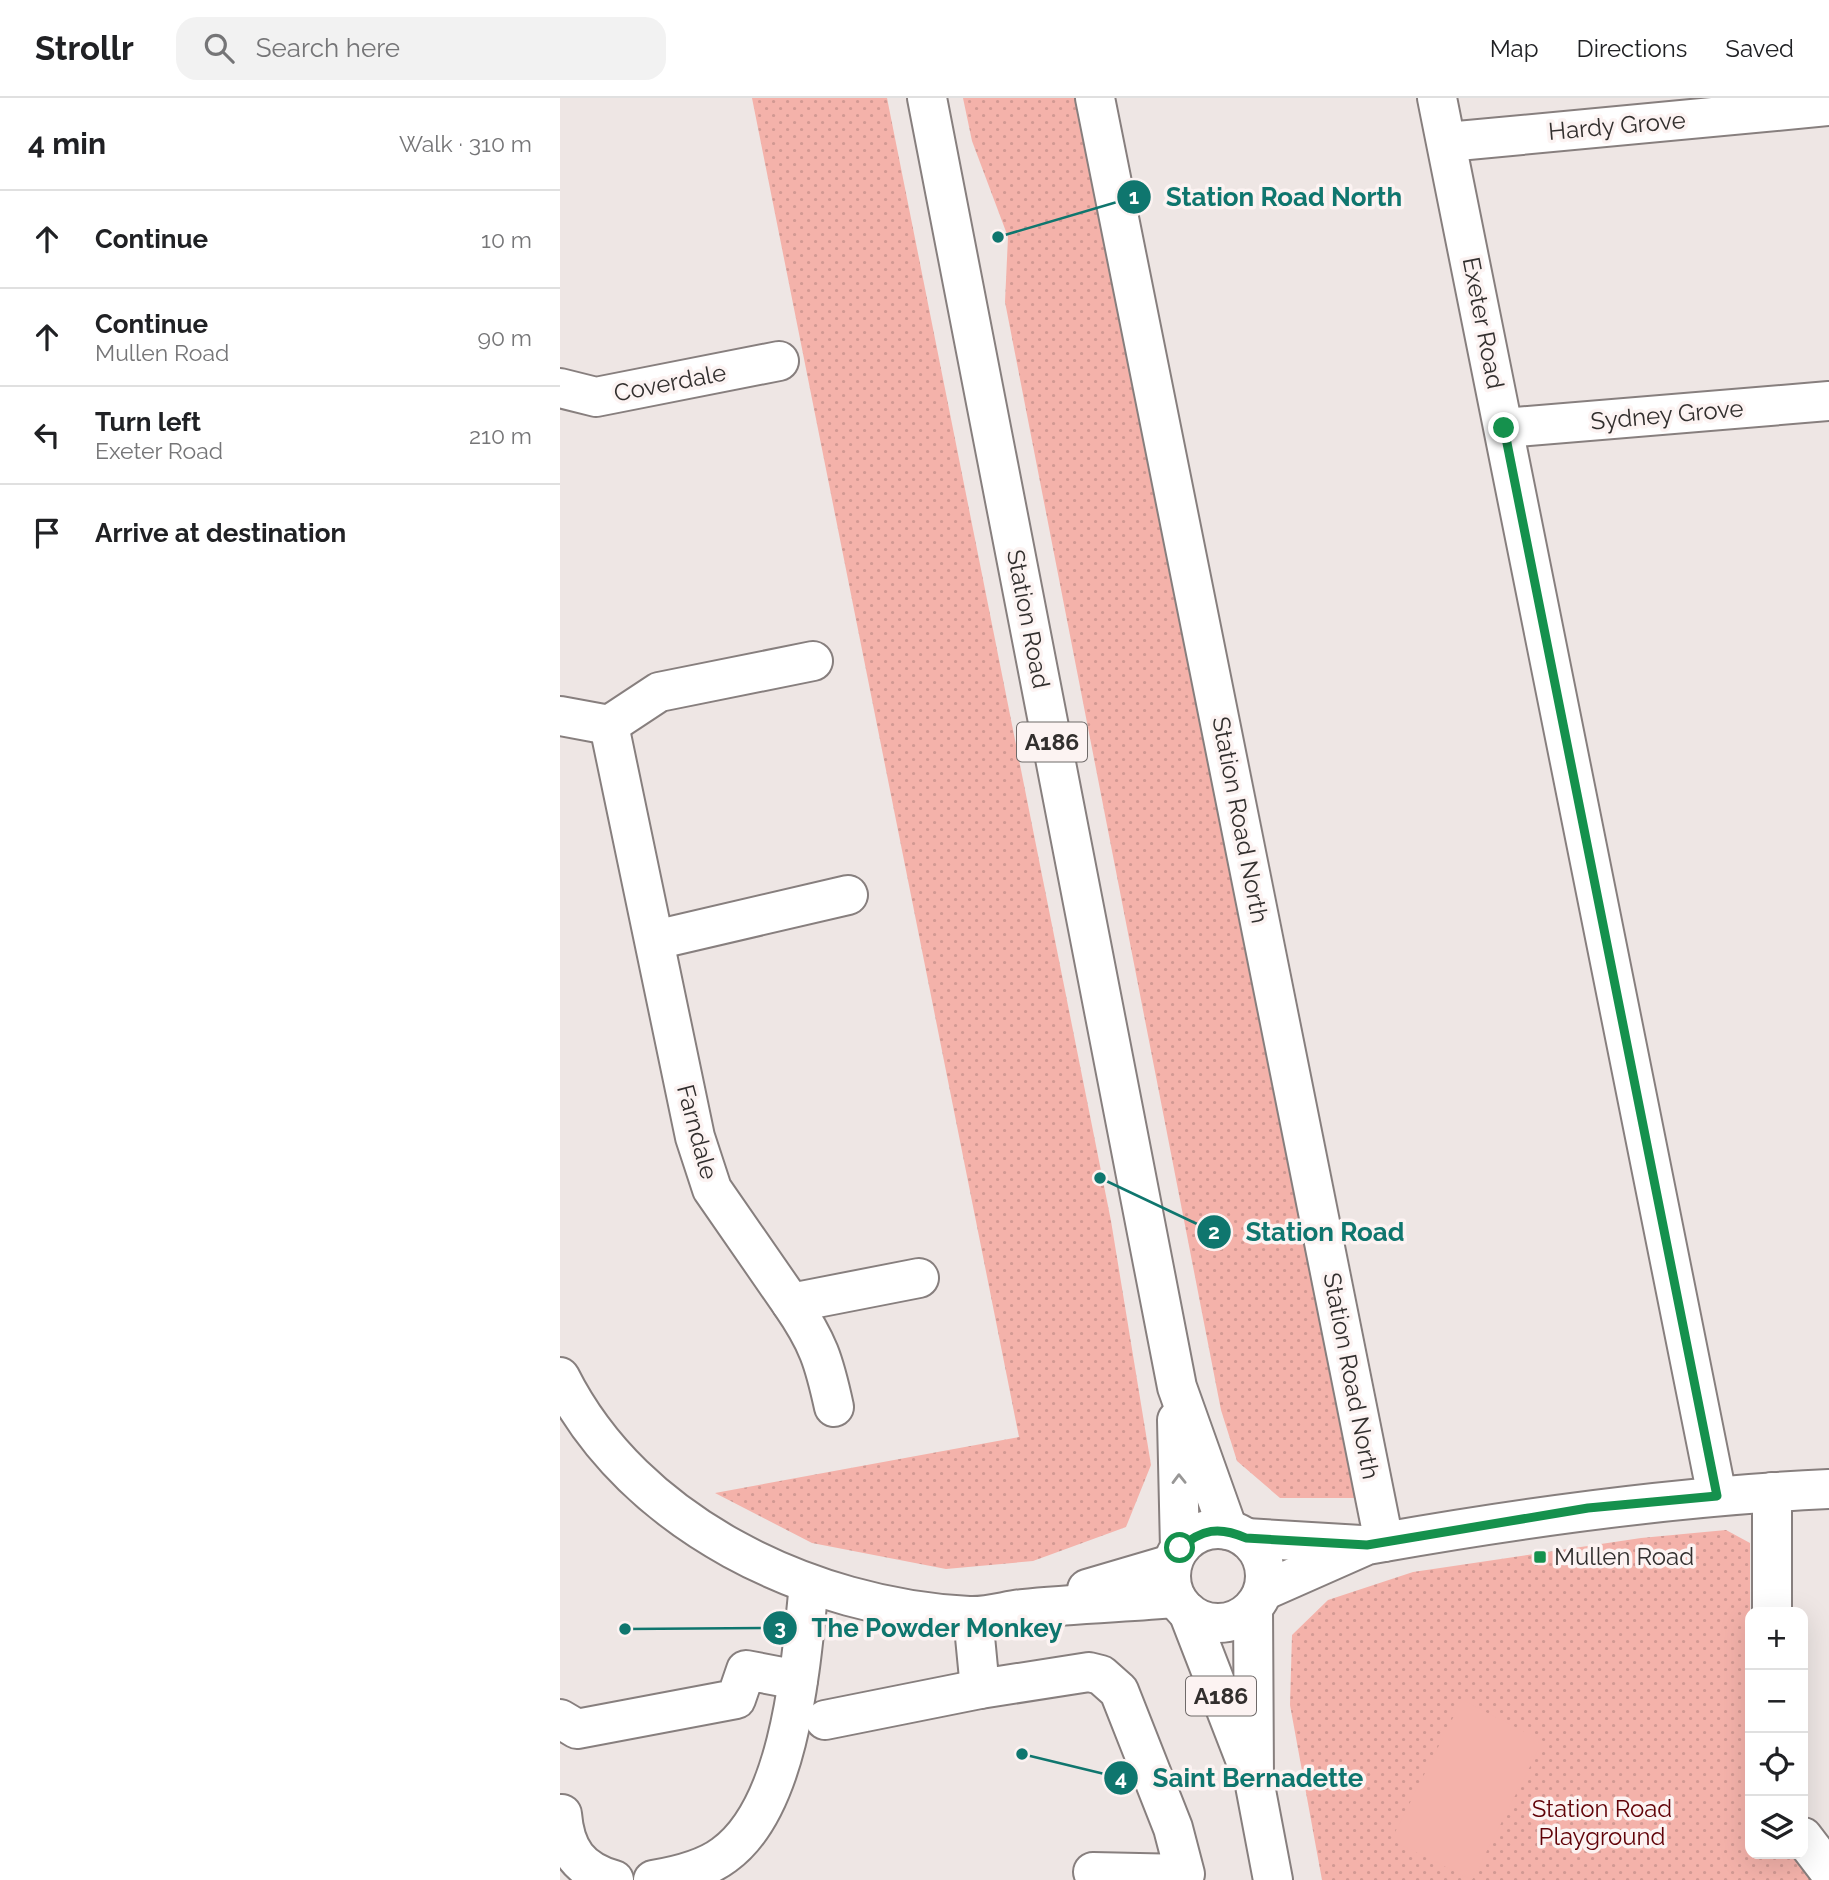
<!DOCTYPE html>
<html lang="en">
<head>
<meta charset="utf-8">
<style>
	body { margin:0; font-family:Raleway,sans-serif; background:#f2f2f2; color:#202124 }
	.controls { position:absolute; right:21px; bottom:21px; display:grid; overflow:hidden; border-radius:14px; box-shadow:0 7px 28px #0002 }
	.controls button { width:63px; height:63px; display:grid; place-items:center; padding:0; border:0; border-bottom:2px solid #e0e0e0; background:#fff; color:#202124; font:35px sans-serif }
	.stop { position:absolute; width:21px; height:21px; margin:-16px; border:5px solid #15914d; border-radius:50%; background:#fff }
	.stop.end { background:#15914d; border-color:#fff; box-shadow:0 2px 7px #0008 }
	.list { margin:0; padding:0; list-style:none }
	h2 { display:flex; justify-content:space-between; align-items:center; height:91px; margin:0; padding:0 28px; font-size:30px }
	h2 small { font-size:23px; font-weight:400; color:#757577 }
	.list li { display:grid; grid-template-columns:46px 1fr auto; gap:21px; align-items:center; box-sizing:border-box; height:98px; padding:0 28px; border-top:2px solid #e0e0e0 }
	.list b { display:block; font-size:26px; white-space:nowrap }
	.list p { margin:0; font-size:23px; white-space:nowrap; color:#757577 }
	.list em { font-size:23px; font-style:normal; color:#757577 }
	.icon { flex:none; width:38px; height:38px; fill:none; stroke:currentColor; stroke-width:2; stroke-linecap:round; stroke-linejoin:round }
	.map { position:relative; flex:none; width:1269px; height:1782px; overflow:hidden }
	header { display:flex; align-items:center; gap:42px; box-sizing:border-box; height:98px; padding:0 35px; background:#fff; border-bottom:2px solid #e0e0e0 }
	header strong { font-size:33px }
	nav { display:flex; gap:38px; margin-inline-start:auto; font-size:24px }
	.search { width:490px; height:63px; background:#f2f2f2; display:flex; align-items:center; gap:18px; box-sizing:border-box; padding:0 24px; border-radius:21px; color:#757577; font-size:26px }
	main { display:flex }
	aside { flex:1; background:#fff }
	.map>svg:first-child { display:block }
	.grass { fill:url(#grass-dots) }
	.pitch { fill:#f4b2aa }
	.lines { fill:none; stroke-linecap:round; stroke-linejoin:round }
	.minor-casing { stroke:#877f7e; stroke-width:42 }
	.major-casing { stroke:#877f7e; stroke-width:42 }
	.minor { stroke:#fff; stroke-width:38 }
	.major { stroke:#fff; stroke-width:38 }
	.oneway { stroke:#989796 }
	.route { stroke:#15914d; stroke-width:9 }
	.poi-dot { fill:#15914d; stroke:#fcf3f2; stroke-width:2.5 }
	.labels { text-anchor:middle; stroke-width:7; stroke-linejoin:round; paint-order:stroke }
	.shield { fill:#fcf3f2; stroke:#6f6a69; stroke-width:2 }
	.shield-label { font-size:23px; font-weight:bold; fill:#322f2e }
	.street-label { font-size:24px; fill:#322f2e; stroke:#fcf3f2 }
	.poi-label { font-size:24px; fill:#322f2e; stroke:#fcf3f2; text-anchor:start }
	.park-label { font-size:24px; fill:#600207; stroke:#fcf3f2 }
	.leader { fill:none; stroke:#0f766e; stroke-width:2.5 }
	.callout-dot { fill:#0f766e; stroke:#fcf3f2; stroke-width:2.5 }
	.mark-label { font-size:21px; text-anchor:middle; font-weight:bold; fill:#fff }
	.callout-label { font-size:26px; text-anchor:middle; font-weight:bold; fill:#0f766e; stroke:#fcf3f2; stroke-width:7; stroke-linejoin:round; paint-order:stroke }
</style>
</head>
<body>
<header>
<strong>Strollr</strong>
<div class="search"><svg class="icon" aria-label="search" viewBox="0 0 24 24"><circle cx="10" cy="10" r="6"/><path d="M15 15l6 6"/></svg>Search here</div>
<nav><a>Map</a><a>Directions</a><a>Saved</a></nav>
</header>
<main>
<aside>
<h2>4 min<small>Walk · 310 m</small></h2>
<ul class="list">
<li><svg class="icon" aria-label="ahead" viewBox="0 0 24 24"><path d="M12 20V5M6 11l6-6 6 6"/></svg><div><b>Continue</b></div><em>10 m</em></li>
<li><svg class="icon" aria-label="ahead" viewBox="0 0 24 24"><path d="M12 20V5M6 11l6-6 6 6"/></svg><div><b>Continue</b><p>Mullen Road</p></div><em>90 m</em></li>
<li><svg class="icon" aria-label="left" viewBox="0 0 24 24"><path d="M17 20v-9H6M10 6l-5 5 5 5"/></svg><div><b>Turn left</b><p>Exeter Road</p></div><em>210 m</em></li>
<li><svg class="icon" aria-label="arrive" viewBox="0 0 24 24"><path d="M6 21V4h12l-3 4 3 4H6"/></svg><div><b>Arrive at destination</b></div></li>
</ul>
</aside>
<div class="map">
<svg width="1269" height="1782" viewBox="0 0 1269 1782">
	<defs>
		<pattern id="grass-dots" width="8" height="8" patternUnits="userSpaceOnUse" patternTransform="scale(1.75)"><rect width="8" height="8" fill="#f4b2aa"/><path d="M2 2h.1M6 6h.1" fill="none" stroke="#d29993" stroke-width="1.8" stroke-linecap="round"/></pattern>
	</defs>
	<rect width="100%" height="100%" fill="#eee6e4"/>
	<g class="grass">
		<polygon points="192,0 327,0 551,1123 591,1367 566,1429 473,1463 386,1471 252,1445 155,1395 459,1339"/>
		<polygon points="403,0 521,0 798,1400 720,1400 677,1363 661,1312 445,204 448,139 412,43"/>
		<polygon points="1166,1432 1190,1445 1190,1756 1230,1756 1252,1782 762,1782 730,1607 732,1537 768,1502 853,1474 1081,1440"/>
	</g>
	<polygon class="pitch" points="902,1602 983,1643 912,1782 831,1742"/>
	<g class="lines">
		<g class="minor-casing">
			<g id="minor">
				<polyline points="535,0 824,1444"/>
				<polyline points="877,0 1157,1398"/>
				<polyline points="887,44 1269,8"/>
				<polyline points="0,290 36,299 219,263"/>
				<polyline points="944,330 1269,303"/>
				<polyline points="0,618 49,627 99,594 253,563"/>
				<polyline points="49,627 135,1039 152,1091 231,1205 359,1180"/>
				<polyline points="95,842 288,797"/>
				<path d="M231 1205C258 1244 264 1263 274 1309"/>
				<path d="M0 1279C74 1427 251 1510 409 1518 427 1519 445 1513 462 1511 513 1506 565 1504 616 1500"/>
				<polyline points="686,1440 801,1447"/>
				<polyline points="527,1491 612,1466"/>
				<path d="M703 1493 807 1447 824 1444C972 1418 1119 1398 1269 1391"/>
				<polyline points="1212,1514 1212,1394"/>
				<polyline points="413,1518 420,1591 529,1574 541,1577 559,1593 613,1730 625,1776 533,1774"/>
				<polyline points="0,1621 17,1631 176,1601 186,1572 238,1582"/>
				<polyline points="265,1622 420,1591"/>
				<path d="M2 1716C5 1752 19 1772 54 1782"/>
				<polyline points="1243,1739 1269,1773"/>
				<path d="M93 1782C117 1778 144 1772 164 1757 232 1708 241 1563 249 1486"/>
			</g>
		</g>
		<g class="major-casing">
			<g id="major">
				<polyline points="367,0 617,1289 668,1432"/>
				<polyline points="617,1322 620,1450"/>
				<circle cx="658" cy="1478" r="47"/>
				<polyline points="693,1510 694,1682 713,1782"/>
				<polyline points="628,1514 685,1661"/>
			</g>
		</g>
		<use href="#minor" class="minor"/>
		<use href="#major" class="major"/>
	</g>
	<defs><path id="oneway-chevron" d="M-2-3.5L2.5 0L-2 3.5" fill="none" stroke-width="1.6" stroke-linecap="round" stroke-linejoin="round" transform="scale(1.75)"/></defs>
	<use class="oneway" href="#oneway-chevron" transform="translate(619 1381) rotate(-91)"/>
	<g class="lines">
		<path class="route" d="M620 1450C642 1431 659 1428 686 1440L807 1447 1028 1410 1157 1398 944 330"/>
	</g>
	<rect class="poi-dot" x="973" y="1452" width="14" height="14" rx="3.5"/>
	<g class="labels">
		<g class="shield">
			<rect x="457" y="624.5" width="70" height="39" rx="5"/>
			<rect x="626" y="1578.5" width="70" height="39" rx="5"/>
		</g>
		<g class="shield-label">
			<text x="492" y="652">A186</text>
			<text x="661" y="1606">A186</text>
		</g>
		<g class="street-label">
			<text transform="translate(1057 28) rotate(-5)" y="8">Hardy Grove</text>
			<text transform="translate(923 225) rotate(79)" y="8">Exeter Road</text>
			<text transform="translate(110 285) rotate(-11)" y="8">Coverdale</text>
			<text transform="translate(1107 317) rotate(-5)" y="8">Sydney Grove</text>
			<text transform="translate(468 521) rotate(79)" y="8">Station Road</text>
			<text transform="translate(680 722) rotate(79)" y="8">Station Road North</text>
			<text transform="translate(137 1034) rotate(75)" y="8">Farndale</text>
			<text transform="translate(791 1278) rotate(79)" y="8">Station Road North</text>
		</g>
		<g class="poi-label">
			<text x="994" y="1467">Mullen Road</text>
		</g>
		<g class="park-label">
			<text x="1042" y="1719">Station Road<tspan x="1042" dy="28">Playground</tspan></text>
		</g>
	</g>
	<path class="leader" d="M438 139L574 99M540 1080L654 1134M65 1531L220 1530M462 1656L561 1680"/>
	<g class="callout-dot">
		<circle cx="438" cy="139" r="7"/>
		<circle cx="540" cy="1080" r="7"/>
		<circle cx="65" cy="1531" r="7"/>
		<circle cx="462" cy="1656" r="7"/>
		<circle cx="574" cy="99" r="18"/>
		<circle cx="654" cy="1134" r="18"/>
		<circle cx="220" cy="1530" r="18"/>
		<circle cx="561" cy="1680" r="18"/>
	</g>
	<g class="mark-label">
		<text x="574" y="106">1</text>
		<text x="654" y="1141">2</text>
		<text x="220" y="1537">3</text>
		<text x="561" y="1687">4</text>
	</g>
	<g class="callout-label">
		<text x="724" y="108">Station Road North</text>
		<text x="765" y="1143">Station Road</text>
		<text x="377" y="1539">The Powder Monkey</text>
		<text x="698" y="1689">Saint Bernadette</text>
	</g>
</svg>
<div class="controls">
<button>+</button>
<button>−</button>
<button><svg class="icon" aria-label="locate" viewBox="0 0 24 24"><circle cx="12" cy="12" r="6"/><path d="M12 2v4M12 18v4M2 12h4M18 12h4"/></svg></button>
<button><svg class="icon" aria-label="layers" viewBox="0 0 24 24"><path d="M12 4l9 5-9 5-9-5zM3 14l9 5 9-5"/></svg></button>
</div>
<div class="stop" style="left:620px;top:1450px"></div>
<div class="stop end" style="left:944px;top:330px"></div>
</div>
</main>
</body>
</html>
